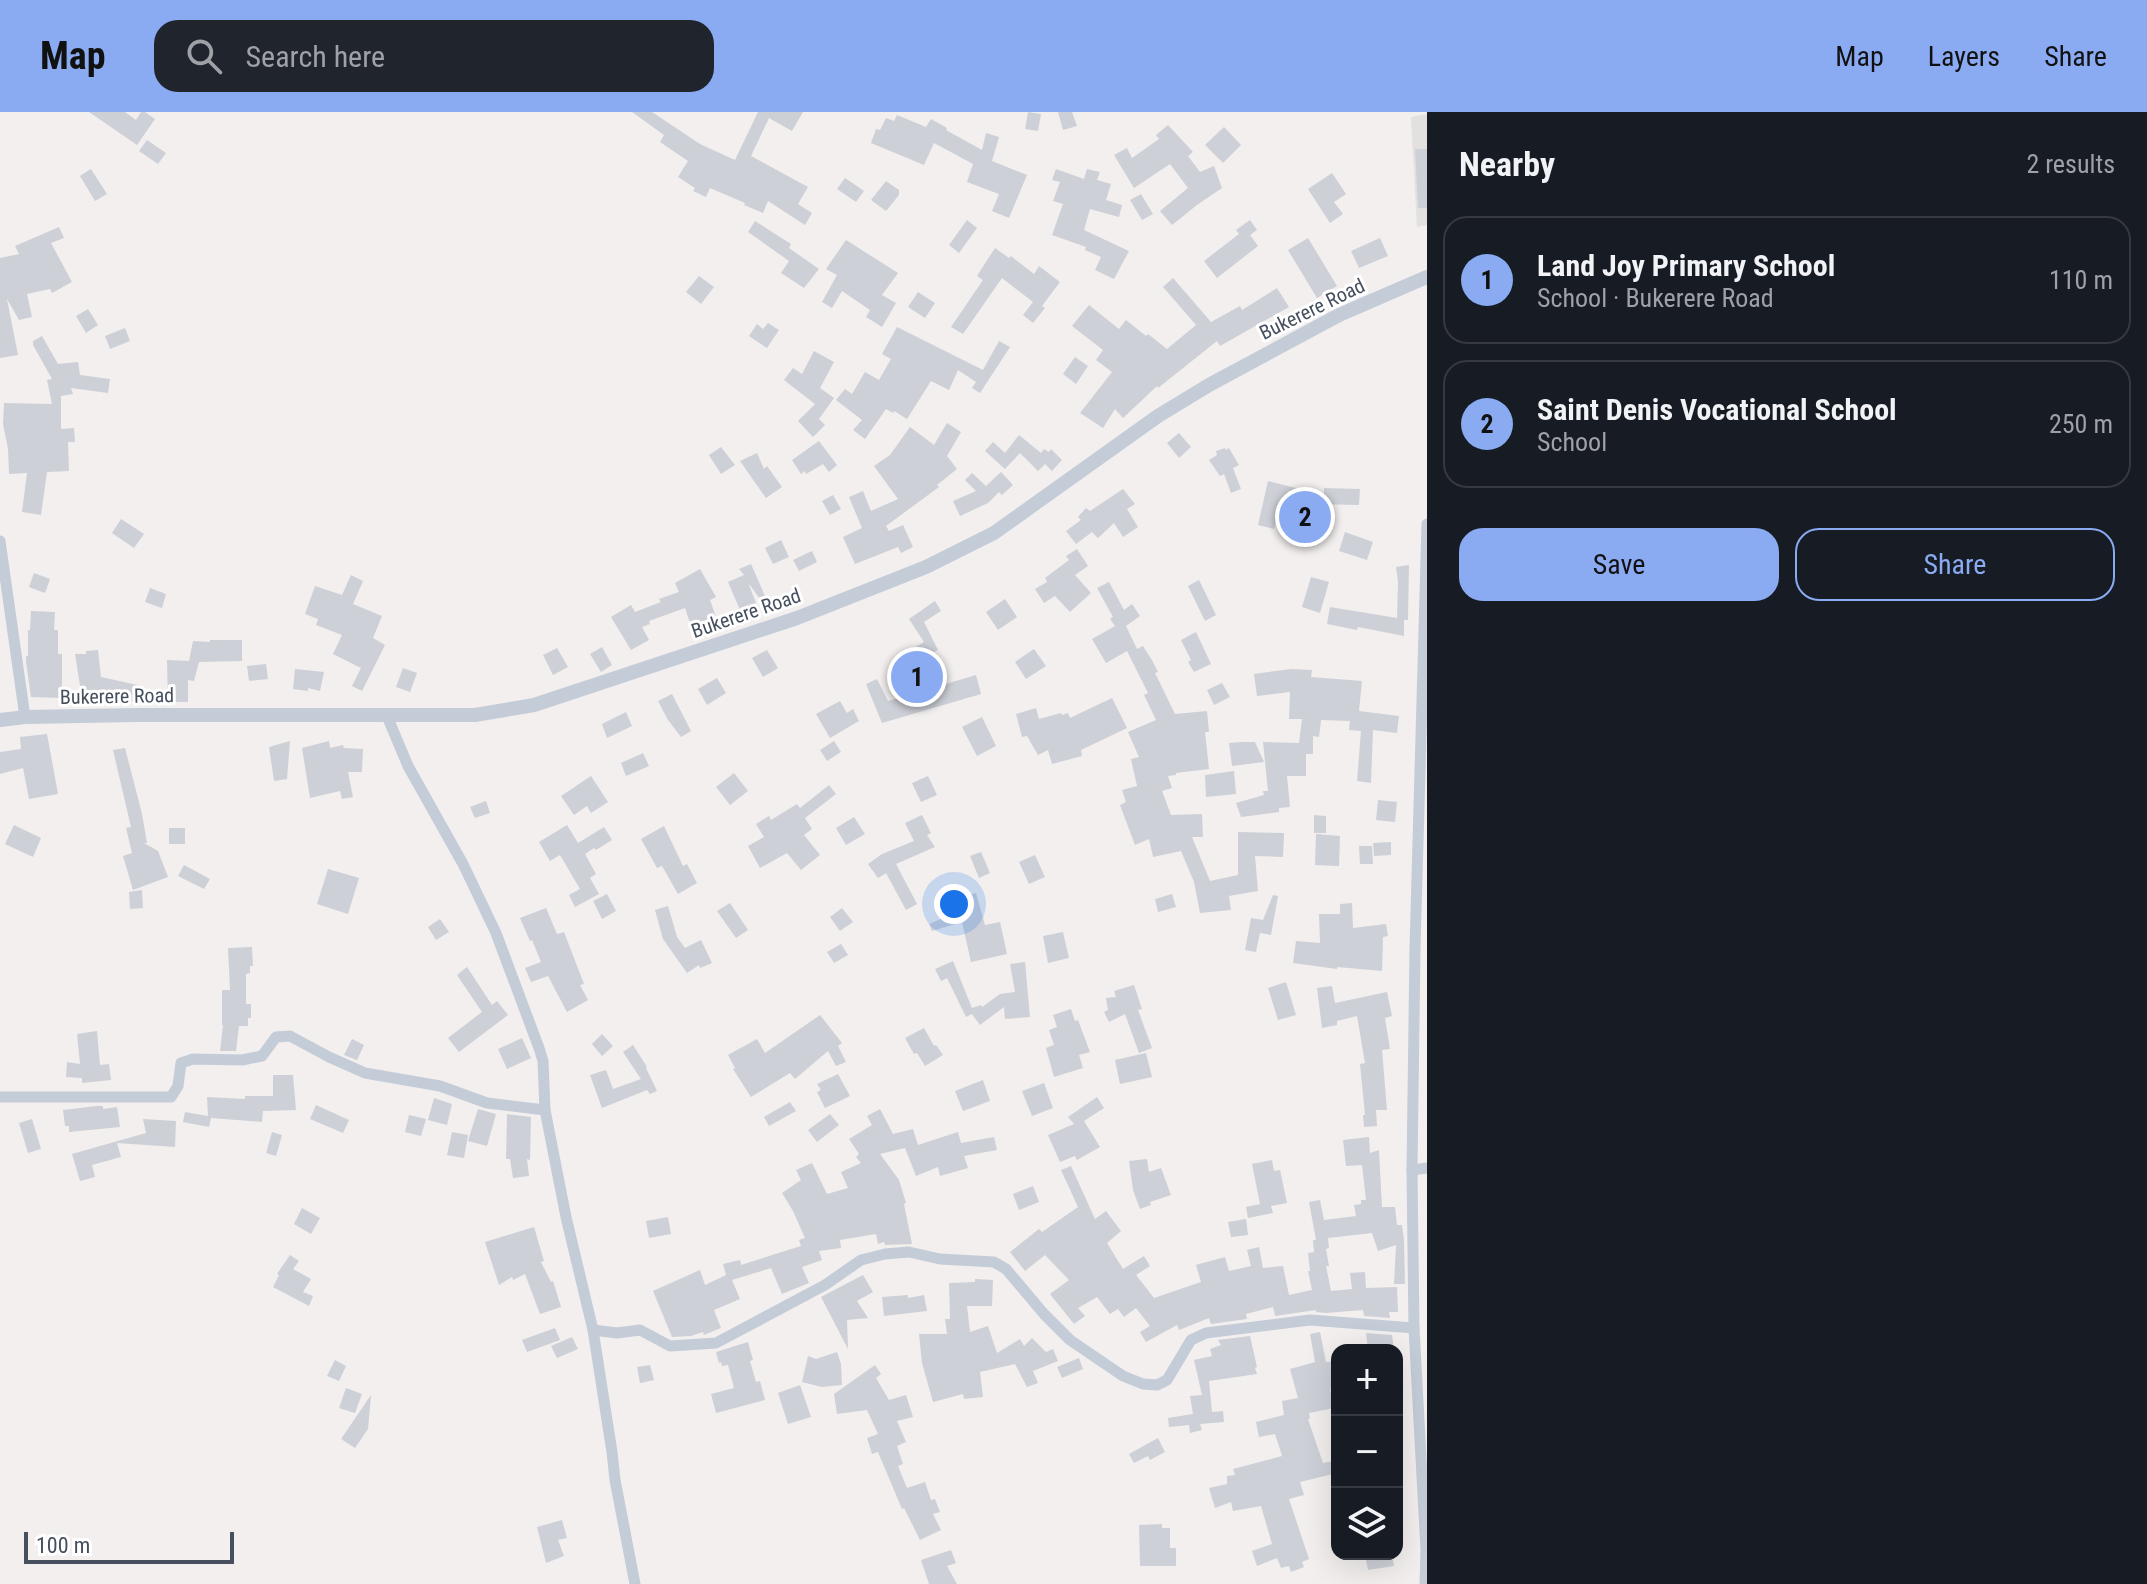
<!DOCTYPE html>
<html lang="en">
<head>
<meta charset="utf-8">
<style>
	body { margin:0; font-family:"Roboto Condensed",sans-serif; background:#20242c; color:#f1f3f6 }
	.controls { position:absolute; right:24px; bottom:24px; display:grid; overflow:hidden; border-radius:16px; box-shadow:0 8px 32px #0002 }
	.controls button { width:72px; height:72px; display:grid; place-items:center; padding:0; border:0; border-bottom:2px solid #363941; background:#171b24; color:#f1f3f6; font:40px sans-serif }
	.scale { position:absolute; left:24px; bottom:20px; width:210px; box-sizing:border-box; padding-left:8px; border:4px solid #454f5e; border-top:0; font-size:22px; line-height:28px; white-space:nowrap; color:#454f5e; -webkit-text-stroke:6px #fff; paint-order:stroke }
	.you { position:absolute; left:954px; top:792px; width:28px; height:28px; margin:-20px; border:6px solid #fff; border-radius:50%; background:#1a73e8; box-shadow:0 0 0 12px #1a73e833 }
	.badge { display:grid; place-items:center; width:52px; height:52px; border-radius:50%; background:#8aabf2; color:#111; font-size:26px; font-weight:700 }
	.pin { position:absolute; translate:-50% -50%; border:4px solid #fff; box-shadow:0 2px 8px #0006 }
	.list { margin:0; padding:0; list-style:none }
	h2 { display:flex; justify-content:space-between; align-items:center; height:104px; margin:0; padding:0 32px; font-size:34px }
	h2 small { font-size:26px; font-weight:400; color:#9ea1a6 }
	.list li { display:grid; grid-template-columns:52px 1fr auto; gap:24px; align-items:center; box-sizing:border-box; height:128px; margin:0 16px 16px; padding:0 16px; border:2px solid #363941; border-radius:24px }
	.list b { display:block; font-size:30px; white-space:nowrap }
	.list p { margin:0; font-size:26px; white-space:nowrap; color:#9ea1a6 }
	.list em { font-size:26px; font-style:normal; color:#9ea1a6 }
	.actions { display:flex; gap:16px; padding:24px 32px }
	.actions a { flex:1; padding:18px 0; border:2px solid #8aabf2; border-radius:24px; text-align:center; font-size:28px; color:#8aabf2 }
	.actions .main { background:#8aabf2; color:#111 }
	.icon { flex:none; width:44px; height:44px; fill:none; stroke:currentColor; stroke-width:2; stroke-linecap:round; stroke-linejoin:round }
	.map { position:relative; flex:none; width:1427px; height:1472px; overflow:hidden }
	header { display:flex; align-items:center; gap:48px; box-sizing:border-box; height:112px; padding:0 40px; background:#8aabf2; color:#111 }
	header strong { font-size:38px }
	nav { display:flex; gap:44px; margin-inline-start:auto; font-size:28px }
	.search { width:560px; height:72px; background:#20242c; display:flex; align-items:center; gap:20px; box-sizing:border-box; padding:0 28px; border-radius:24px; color:#9ea1a6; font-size:30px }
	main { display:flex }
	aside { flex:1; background:#171b24 }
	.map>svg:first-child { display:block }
	.education { fill:#e3e0e0 }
	.building { fill:#cdd0d7 }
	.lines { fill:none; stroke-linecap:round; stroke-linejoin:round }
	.minor { stroke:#c4ccd8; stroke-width:11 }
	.tertiary { stroke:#c4ccd8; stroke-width:14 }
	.labels { text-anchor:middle; stroke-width:6; stroke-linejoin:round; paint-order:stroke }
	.street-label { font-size:20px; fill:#454f5e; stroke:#fff }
</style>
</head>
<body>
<header>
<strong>Map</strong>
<div class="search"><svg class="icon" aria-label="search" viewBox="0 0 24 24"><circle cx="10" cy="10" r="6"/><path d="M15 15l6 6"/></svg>Search here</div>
<nav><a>Map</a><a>Layers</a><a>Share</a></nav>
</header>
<main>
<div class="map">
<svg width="1427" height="1472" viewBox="0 0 1427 1472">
	<rect width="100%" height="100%" fill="#f2efee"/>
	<polygon class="education" points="1427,2 1427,113 1417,115 1411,5"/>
	<g class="building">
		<polygon points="89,0 125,0 136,8 141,0 145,0 155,7 137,33"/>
		<polygon points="632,0 652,0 700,32 735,48 758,0 803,0 792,19 769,6 751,44 808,75 798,92 812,101 805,113 768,89 763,101 744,93 745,91 710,76 706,85 693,79 695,76 678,65 688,49 660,30 664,23"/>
		<polygon points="1028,0 1041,2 1038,19 1025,17"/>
		<polygon points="1058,0 1072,0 1077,14 1063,18"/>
		<polygon points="897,3 926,15 931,7 947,16 946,18 982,38 986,21 999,25 992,49 1027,63 1009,106 992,99 999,82 967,70 973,52 934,31 924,53 871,31 876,17 880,18 886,6 894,9"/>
		<polygon points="1168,13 1193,40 1188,44 1200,60 1214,54 1222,76 1197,93 1172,113 1160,99 1188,76 1170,52 1134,76 1114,43 1127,36 1132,46 1159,27 1156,23"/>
		<polygon points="1224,15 1241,33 1223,51 1205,33"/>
		<polygon points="147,28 166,41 158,52 139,39"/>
		<polygon points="1415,37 1427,37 1427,96 1418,96"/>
		<polygon points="91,57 107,82 95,89 80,64"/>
		<polygon points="1056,57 1084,67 1087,57 1100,60 1097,68 1111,72 1106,88 1122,93 1119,105 1090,97 1084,118 1129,139 1114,167 1095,158 1101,145 1085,138 1086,135 1052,123 1063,92 1053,89 1060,70 1052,68"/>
		<polygon points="1332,61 1346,82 1334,90 1343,102 1330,111 1308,77"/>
		<polygon points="845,66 864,79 856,90 837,77"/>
		<polygon points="886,69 899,78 899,83 886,99 871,88"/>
		<polygon points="1141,82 1153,102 1142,108 1130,88"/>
		<polygon points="967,108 977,116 959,141 949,133"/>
		<polygon points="1250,108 1257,118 1250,123 1258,134 1217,166 1204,149 1239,122 1236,118"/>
		<polygon points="755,109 791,132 789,136 819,157 804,176 781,161 789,149 748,120"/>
		<polygon points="59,115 64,126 51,131 72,170 52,181 50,177 27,182 32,205 19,208 7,187 18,243 0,246 0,146 19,142 15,134"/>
		<polygon points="1308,126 1337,174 1317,186 1288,138"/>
		<polygon points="1380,126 1388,144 1359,156 1351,139"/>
		<polygon points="846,128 898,161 882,183 896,191 882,215 866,205 870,198 842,179 832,196 822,190 837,163 826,157"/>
		<polygon points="995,136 1009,146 1011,144 1034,162 1039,154 1060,170 1042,194 1045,196 1033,211 1023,203 1033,190 1002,166 963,222 951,215 983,168 977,164"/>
		<polygon points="699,164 714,175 701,192 686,180"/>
		<polygon points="1173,166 1211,210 1240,194 1242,198 1277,176 1289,195 1220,234 1217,229 1158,276 1157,274 1123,306 1115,297 1103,316 1080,301 1112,260 1096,248 1103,238 1072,214 1089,193 1119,217 1126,208 1146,224 1148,222 1167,237 1196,213 1163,175"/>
		<polygon points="918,180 935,191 925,206 908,195"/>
		<polygon points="88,197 98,213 86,221 76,204"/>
		<polygon points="768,211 779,218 767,236 749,224 757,212 763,217"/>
		<polygon points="897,215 983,258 999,229 1010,235 980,281 972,276 976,270 958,258 949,278 931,269 907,307 894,299 893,301 886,297 865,327 853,318 862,308 836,288 845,277 852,282 865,260 879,268 891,247 882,242"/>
		<polygon points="125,216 130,229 110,237 105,224"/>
		<polygon points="42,224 58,252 78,250 80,263 110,267 108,281 71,276 73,282 61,284 61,317 74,316 75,330 68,330 69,359 47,360 41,403 22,400 27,361 9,362 8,337 3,312 4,291 52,292 47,268 52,267 33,233 33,229"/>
		<polygon points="814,239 834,250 820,276 834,286 819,307 825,313 813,325 798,309 815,292 784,268 793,256 802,262"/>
		<polygon points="1075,245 1088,254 1076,272 1063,262"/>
		<polygon points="947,311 961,320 947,344 957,357 937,373 939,375 886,414 889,419 903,413 913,435 901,441 898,435 855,452 843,425 862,416 849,385 863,379 871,399 898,387 874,354 890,343 910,315 934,333"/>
		<polygon points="1179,321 1191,335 1179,346 1167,331"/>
		<polygon points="1019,323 1041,341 1044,337 1049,340 1051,337 1062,348 1052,359 1045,352 1038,359 1020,341 1005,357 985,339 993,330 1005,341"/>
		<polygon points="819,329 837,353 829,360 823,352 806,362 805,359 801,362 792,348"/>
		<polygon points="721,335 735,353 721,362 709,343"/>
		<polygon points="1225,336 1226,338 1229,336 1239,353 1233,356 1241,377 1231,381 1224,362 1220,364 1209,348 1217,343 1216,339"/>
		<polygon points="757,341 764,357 767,354 782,375 766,386 740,349"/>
		<polygon points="1001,360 1013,373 1002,383 999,380 988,391 960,404 953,389 976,379 965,368 972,361 986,374"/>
		<polygon points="1268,369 1324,383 1324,376 1360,377 1359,393 1315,392 1313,399 1280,391 1274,417 1258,413"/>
		<polygon points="1123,377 1135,392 1127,397 1138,415 1123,425 1114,411 1098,426 1092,420 1076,432 1066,419 1081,408 1078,405 1086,396 1090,399"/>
		<polygon points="833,383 841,397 830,403 822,389"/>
		<polygon points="121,407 144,422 134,436 112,421"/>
		<polygon points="1345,420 1373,430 1367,448 1339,439"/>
		<polygon points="781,428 789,445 773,452 765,436"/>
		<polygon points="1077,437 1088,454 1075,463 1091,481 1070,500 1055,484 1044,491 1035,477 1047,470 1045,466 1069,448 1066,444"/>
		<polygon points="812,439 817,450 799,459 793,448"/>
		<polygon points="751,452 765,484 760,487 750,473 749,473 756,491 740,498 728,470 744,463 739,457"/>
		<polygon points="1409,453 1408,508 1404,508 1404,524 1358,515 1357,518 1327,512 1330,495 1397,506 1398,470 1396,455"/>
		<polygon points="700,457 716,485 710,488 717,508 692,517 685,496 649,509 650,512 642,515 649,528 631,538 611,505 631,493 635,500 661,490 659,487 679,480 675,471"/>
		<polygon points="34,461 50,467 45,481 29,475"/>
		<polygon points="351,463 363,469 353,492 382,504 373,526 385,533 362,579 352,574 361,556 333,542 342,523 316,513 318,507 305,502 315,474 342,483"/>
		<polygon points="1311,465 1329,470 1320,501 1302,495"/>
		<polygon points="1199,468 1216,503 1205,509 1188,474"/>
		<polygon points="1109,470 1124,498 1132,492 1140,504 1126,514 1137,537 1143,534 1153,550 1158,560 1155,561 1175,602 1207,599 1209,620 1205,620 1209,657 1176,661 1176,663 1168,664 1172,676 1162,679 1171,703 1202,702 1203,725 1192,725 1210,769 1238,763 1238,720 1284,721 1283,745 1255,744 1258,779 1229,784 1231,798 1200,801 1194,770 1181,739 1153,745 1149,727 1135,733 1120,693 1126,690 1122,678 1137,674 1131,647 1139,645 1128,620 1156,608 1144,583 1148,581 1127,539 1106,551 1092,527 1115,514 1110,507 1113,505 1097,476"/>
		<polygon points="150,476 166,482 162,496 145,490"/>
		<polygon points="1005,487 1017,505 998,518 986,500"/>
		<polygon points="935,489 941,499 924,510 938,538 919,547 914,536 924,530 909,507"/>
		<polygon points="31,499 55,500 54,518 58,518 58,542 62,542 62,586 31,585 26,550 26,544 28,544 28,518 30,518"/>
		<polygon points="1196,520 1211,552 1194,560 1188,550 1191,548 1181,528"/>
		<polygon points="210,528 242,528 242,549 199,550 194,569 188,568 188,590 168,590 167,548 189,549 193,529 210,530"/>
		<polygon points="602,535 612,553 601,560 590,542"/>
		<polygon points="557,536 568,555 553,563 543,543"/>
		<polygon points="1034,537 1046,554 1026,567 1015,550"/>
		<polygon points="98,538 101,565 142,574 138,591 104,583 82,586 75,542 86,542 86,539"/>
		<polygon points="767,538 778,556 763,565 752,546"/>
		<polygon points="266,552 268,567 249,569 247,554"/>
		<polygon points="403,556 417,561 410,580 396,575"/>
		<polygon points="295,557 324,560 320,579 308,576 308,579 293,577"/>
		<polygon points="1291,557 1312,558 1311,565 1362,569 1359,599 1399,604 1397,621 1373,618 1371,671 1357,669 1361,619 1349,618 1350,609 1321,608 1319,625 1313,624 1313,642 1306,642 1306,664 1287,664 1290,695 1279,696 1279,700 1241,705 1236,691 1264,683 1263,679 1268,679 1263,630 1299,631 1302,607 1289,607 1290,580 1257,584 1254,562"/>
		<polygon points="976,563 981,582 882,611 866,572 877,567 888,589"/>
		<polygon points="717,566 726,581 707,593 698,577"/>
		<polygon points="1222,571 1230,585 1214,593 1207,578"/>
		<polygon points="672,582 691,619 681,625 668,608 658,589"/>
		<polygon points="1112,586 1127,616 1081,638 1082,644 1052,652 1048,638 1038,643 1027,624 1022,625 1016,602 1036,596 1039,607 1061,601 1062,603 1068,601 1070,606"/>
		<polygon points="840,589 847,601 853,597 859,609 830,626 816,602"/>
		<polygon points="626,600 632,614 607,626 602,612"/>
		<polygon points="982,605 996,634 977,644 962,615"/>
		<polygon points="47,622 58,682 29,687 23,656 0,662 0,640 21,637 20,625"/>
		<polygon points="290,629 287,667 274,669 269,635"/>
		<polygon points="329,629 330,636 343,633 344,636 363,637 362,660 348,660 353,685 342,687 340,679 310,686 302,636"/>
		<polygon points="834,629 841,640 827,649 820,638"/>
		<polygon points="1241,630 1255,630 1264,650 1232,654 1229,631"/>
		<polygon points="125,636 142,702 147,731 144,731 158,739 168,765 133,778 123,744 132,741 126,716 131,715 113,638"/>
		<polygon points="643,641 649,654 626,664 621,651"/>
		<polygon points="1234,659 1236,682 1206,685 1205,663"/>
		<polygon points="734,661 748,679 730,693 716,675"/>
		<polygon points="591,664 608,690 591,701 587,694 574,703 561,684"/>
		<polygon points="928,664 937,683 921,690 912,671"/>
		<polygon points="829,673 836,682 805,706 812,717 804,723 820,743 801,758 787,741 760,756 748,734 764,725 756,712 769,704 771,708 797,692 800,696"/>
		<polygon points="1378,688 1397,690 1395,710 1376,708"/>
		<polygon points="486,689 490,701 475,706 470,695"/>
		<polygon points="922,703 931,721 927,723 935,735 896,752 917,792 906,798 886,761 878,766 868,752 882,742 914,729 905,711"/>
		<polygon points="1314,703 1326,704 1326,721 1314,721"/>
		<polygon points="854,705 865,722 846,733 836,716"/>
		<polygon points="14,713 41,726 33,745 5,732"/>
		<polygon points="567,713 578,731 604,715 612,728 596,738 594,736 585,742 596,762 590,766 599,782 575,795 569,783 580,777 560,743 550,749 539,730"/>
		<polygon points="664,714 683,754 687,752 697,771 678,782 662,754 657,756 641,727"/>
		<rect x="169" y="716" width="16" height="16"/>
		<polygon points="1316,722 1340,724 1339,754 1315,753"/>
		<polygon points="1391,730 1391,743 1374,744 1373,731"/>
		<polygon points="1359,734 1372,734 1373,752 1360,752"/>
		<polygon points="981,740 990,761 979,766 970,744"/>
		<polygon points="1035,743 1045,765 1029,772 1019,750"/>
		<polygon points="184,753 210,767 204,777 178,764"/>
		<polygon points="328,757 359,766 348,802 317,792"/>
		<polygon points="142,778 143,796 130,797 129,780"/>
		<polygon points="976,781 985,813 1000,810 1007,842 971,850 962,810 932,819 929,812 955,801 951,788"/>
		<polygon points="607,782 616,799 602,807 593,789"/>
		<polygon points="1172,782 1176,795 1158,800 1155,787"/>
		<polygon points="1273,783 1278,784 1271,823 1260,821 1256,840 1245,838 1251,806 1263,808"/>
		<polygon points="730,791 748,818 736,826 717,799"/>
		<polygon points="1352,791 1353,816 1386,812 1388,824 1383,825 1382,859 1337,855 1337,857 1293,851 1296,829 1320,831 1319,802 1340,802 1340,792"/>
		<polygon points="668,794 677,825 685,836 701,828 712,851 700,856 699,853 687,861 663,827 655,798"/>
		<polygon points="546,796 557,822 564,820 584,872 580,873 588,888 567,900 548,864 531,870 525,856 541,850 532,828 530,829 520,806"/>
		<polygon points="842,796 853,810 840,819 830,805"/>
		<polygon points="440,807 449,820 436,828 428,815"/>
		<polygon points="1063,820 1069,846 1048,851 1043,824"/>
		<polygon points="841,832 848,843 834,851 827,840"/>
		<polygon points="252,835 253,854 250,854 250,861 246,862 246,892 251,892 251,906 248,906 248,914 239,914 236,939 220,939 223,913 222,913 222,878 230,878 228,836"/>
		<polygon points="953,849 972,896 981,893 982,895 1000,882 1015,880 1010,852 1025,850 1030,905 1005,907 1004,895 980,913 972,902 966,905 947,866 941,869 935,857"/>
		<polygon points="467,855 492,893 497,889 508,903 459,940 448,926 482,900 457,863"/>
		<polygon points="1286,870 1296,903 1278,908 1268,876"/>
		<polygon points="1134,873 1142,897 1138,898 1152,936 1139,941 1125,902 1109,910 1104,900 1108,898 1106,886 1116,885 1114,879"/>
		<polygon points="1332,874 1335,891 1387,880 1392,904 1385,906 1390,937 1382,938 1387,998 1376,998 1377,1014 1364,1015 1363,1003 1365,1003 1360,952 1365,951 1357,904 1337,909 1337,913 1322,916 1317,876"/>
		<polygon points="1071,897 1075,909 1078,908 1090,940 1079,943 1083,956 1054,965 1046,936 1054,933 1049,918 1057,915 1053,903"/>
		<polygon points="820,903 842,931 838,934 846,950 836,954 828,939 795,967 790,961 751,985 733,957 735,956 728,943 757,927 765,941"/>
		<polygon points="924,916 934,934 936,933 943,943 925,954 917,941 914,942 905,926"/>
		<polygon points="97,919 100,953 109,952 111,968 82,971 82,966 66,965 67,950 80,952 77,922"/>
		<polygon points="602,922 613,934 602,944 592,932"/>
		<polygon points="522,926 531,946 507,957 498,937"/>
		<polygon points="352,927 364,933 357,948 344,943"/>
		<polygon points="633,933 647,955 646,956 657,979 650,982 647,978 602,996 590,963 606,958 613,977 641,967 623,940"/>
		<polygon points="1146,941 1152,965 1120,972 1115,948"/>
		<polygon points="838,962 850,984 825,996 817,980 821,978 817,972"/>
		<polygon points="273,963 293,963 296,998 263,999 262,1010 211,1006 209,1015 183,1010 185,1000 208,1004 207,985 245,987 245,984 273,984"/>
		<polygon points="983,968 990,989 963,999 955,979"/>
		<polygon points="1044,971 1053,996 1032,1004 1022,979"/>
		<polygon points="1097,985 1104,996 1084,1009 1100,1035 1077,1048 1075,1044 1060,1050 1048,1023 1074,1012 1068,1005"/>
		<polygon points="434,986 452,992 447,1013 428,1008"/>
		<polygon points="790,990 796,999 769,1014 764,1005"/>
		<polygon points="316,993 349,1008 343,1021 310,1007"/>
		<polygon points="97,994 103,994 103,997 117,995 120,1015 69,1020 69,1014 65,1014 63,998"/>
		<polygon points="478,997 496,1002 487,1034 468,1029"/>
		<polygon points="880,997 893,1022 913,1017 918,1033 958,1020 961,1031 994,1025 997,1038 964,1044 968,1056 940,1064 938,1055 916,1064 905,1036 880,1042 899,1068 906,1091 904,1092 912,1132 885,1133 884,1130 878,1132 876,1122 840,1128 841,1136 819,1139 822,1148 802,1155 809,1171 782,1182 771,1156 732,1168 740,1187 714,1198 721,1216 704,1223 703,1220 691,1224 672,1225 653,1179 700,1158 705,1173 726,1163 723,1152 740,1148 741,1153 801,1134 799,1128 805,1126 793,1099 782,1081 801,1068 796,1058 812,1051 827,1082 848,1076 841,1060 861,1051 856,1045 859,1042 849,1027 872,1013 867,1004"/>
		<polygon points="507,1002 531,1005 530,1048 527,1047 529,1064 513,1066 510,1047 506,1047"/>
		<polygon points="830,1002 839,1013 817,1030 808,1018"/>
		<polygon points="409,1003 426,1007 421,1024 405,1020"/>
		<polygon points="32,1007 41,1037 28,1041 19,1011"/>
		<polygon points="143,1007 176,1009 175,1035 117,1031 121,1045 92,1053 95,1065 80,1069 72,1042 146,1021"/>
		<polygon points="272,1020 282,1023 276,1044 266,1041"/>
		<polygon points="452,1020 468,1023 464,1046 447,1043"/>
		<polygon points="1369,1025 1370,1041 1379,1038 1382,1095 1395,1095 1397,1113 1402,1113 1404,1128 1405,1172 1394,1172 1396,1133 1378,1139 1372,1121 1328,1126 1329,1136 1326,1137 1329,1154 1326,1154 1331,1179 1352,1177 1350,1161 1365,1160 1366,1176 1397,1175 1398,1200 1389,1200 1390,1206 1364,1204 1363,1198 1326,1201 1316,1200 1316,1198 1275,1204 1273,1195 1246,1202 1247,1207 1211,1212 1209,1206 1179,1218 1177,1213 1146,1230 1140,1220 1150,1214 1136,1196 1124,1205 1118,1197 1110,1202 1097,1185 1078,1196 1085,1204 1074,1212 1050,1182 1069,1168 1045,1143 1025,1159 1010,1140 1039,1117 1042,1120 1078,1095 1061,1058 1071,1054 1095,1107 1106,1099 1121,1119 1107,1131 1123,1157 1144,1144 1150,1154 1136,1163 1154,1186 1201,1170 1196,1153 1225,1145 1229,1159 1251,1154 1247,1138 1259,1135 1263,1156 1283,1154 1289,1183 1312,1178 1308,1159 1310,1159 1308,1141 1314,1140 1313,1128 1316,1128 1309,1090 1320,1088 1324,1108 1356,1104 1354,1093 1361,1092 1361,1088 1366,1088 1362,1053 1346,1054 1343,1028"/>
		<polygon points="1147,1047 1149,1060 1161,1056 1171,1083 1150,1090 1151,1093 1140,1097 1133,1078 1129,1049"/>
		<polygon points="1272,1048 1274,1059 1280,1058 1287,1091 1271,1094 1273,1101 1248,1106 1246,1095 1260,1092 1252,1052"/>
		<polygon points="1033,1074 1039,1090 1019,1098 1013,1082"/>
		<polygon points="302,1096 320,1106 311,1122 294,1112"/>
		<polygon points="668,1105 671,1122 649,1126 646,1109"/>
		<polygon points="1246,1107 1248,1123 1231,1125 1228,1110"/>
		<polygon points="534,1115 544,1149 541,1150 551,1170 553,1169 561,1195 540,1202 525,1162 513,1168 512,1165 499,1173 485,1130"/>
		<polygon points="290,1143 299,1149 293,1157 311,1167 303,1180 313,1184 309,1194 273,1175 279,1163 277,1162"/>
		<polygon points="863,1163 873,1180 857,1189 868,1206 847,1208 848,1237 821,1185"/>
		<polygon points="975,1167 993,1168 992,1194 967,1194 970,1220 988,1214 997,1241 1020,1227 1024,1234 1032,1226 1046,1240 1053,1237 1058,1249 1033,1259 1038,1271 1027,1275 1015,1252 980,1260 983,1285 964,1287 963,1282 933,1290 922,1251 919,1222 947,1222 945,1207 950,1207 949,1171 975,1170"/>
		<polygon points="908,1183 908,1186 924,1183 927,1199 884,1204 882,1185"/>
		<polygon points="555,1216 560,1228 527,1240 522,1228"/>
		<polygon points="1320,1220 1326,1250 1337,1249 1337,1276 1330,1277 1334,1296 1309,1301 1310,1307 1308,1307 1323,1351 1337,1348 1337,1361 1300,1370 1304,1383 1289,1387 1309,1447 1302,1450 1304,1455 1291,1460 1289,1454 1281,1456 1277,1446 1257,1454 1252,1439 1272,1432 1261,1394 1233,1399 1231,1390 1215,1396 1209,1376 1227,1372 1227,1364 1235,1363 1233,1357 1282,1344 1275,1322 1259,1325 1256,1310 1284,1303 1282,1289 1298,1286 1290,1257 1315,1250 1310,1222"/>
		<polygon points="1366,1221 1392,1223 1394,1238 1368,1238"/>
		<polygon points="1250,1224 1257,1255 1255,1256 1257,1262 1209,1269 1212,1300 1223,1299 1224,1310 1200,1312 1202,1318 1190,1321 1189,1313 1169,1315 1168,1306 1193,1302 1190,1284 1202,1283 1194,1248 1212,1244 1210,1237 1221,1233 1218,1228"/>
		<polygon points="572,1225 578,1237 557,1246 551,1234"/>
		<polygon points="748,1230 753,1248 750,1249 756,1270 760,1269 765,1288 716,1301 711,1282 734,1276 728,1253 722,1254 721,1250 719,1251 716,1240"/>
		<polygon points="837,1240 841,1252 842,1273 822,1275 802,1270 808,1244 816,1247"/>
		<polygon points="1079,1246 1083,1257 1062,1266 1057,1255"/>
		<polygon points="335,1248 346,1254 339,1269 327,1264"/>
		<polygon points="650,1253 654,1268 640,1271 637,1255"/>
		<polygon points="875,1253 881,1262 876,1266 889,1288 906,1283 913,1305 897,1309 906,1330 897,1334 903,1352 898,1354 907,1376 925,1370 931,1388 935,1387 940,1400 933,1402 941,1418 920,1428 904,1396 902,1397 878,1340 872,1342 867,1326 878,1322 867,1298 837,1302 834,1282"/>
		<polygon points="800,1273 811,1305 788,1312 778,1281"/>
		<polygon points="346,1276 362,1282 355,1301 339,1296"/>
		<polygon points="371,1283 368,1317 355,1336 341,1327"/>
		<polygon points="1158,1326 1165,1340 1150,1348 1148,1344 1134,1351 1129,1342"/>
		<polygon points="562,1408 567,1426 558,1428 564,1444 546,1451 537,1415"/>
		<polygon points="1162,1412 1162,1416 1170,1416 1170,1436 1176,1436 1176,1454 1140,1454 1139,1413"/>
		<polygon points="951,1438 956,1451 947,1454 957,1472 929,1472 921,1448"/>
		<polygon points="1365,1442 1392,1442 1394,1454 1368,1458"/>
	</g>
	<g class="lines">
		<g class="minor">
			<polyline points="0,429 25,605"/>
			<polyline points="387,604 408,654 463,752 496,821 539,936 543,949 545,998 566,1105 593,1218 612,1340 615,1368 635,1472"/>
			<polyline points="0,985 171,985 178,974 181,951 193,947 242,948 262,944 276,925 290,924 329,945 365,961 440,974 487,991 545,998"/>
			<polyline points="1412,1058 1427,1056"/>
			<polyline points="593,1218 617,1221 640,1218 670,1234 716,1231 825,1173 861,1148 885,1142 909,1140 940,1147 994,1150 1006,1157 1044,1202 1070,1228 1123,1264 1143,1272 1157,1273 1167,1268 1191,1228 1206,1221 1310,1208 1414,1216"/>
			<polyline points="1425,1472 1426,1438 1414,1216 1412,1058 1415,836 1427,412"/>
		</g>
		<polyline class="tertiary" points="0,608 25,605 138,603 475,603 534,593 797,506 926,455 994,421 1158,304 1209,273 1339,203 1427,165"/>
	</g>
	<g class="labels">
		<g class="street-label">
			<text transform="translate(1312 197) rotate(-26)" y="7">Bukerere Road</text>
			<text transform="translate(746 501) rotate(-19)" y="7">Bukerere Road</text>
			<text transform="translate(117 584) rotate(-1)" y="7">Bukerere Road</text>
		</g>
	</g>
</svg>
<div class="controls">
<button>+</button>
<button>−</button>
<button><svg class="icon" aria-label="layers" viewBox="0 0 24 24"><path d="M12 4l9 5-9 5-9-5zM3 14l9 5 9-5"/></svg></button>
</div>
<div class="scale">100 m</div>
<div class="you"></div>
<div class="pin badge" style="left:917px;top:565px">1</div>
<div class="pin badge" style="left:1305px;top:405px">2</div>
</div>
<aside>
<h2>Nearby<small>2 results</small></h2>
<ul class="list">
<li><span class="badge">1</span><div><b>Land Joy Primary School</b><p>School · Bukerere Road</p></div><em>110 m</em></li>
<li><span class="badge">2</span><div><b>Saint Denis Vocational School</b><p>School</p></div><em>250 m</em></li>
</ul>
<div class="actions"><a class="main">Save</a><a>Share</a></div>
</aside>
</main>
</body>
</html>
